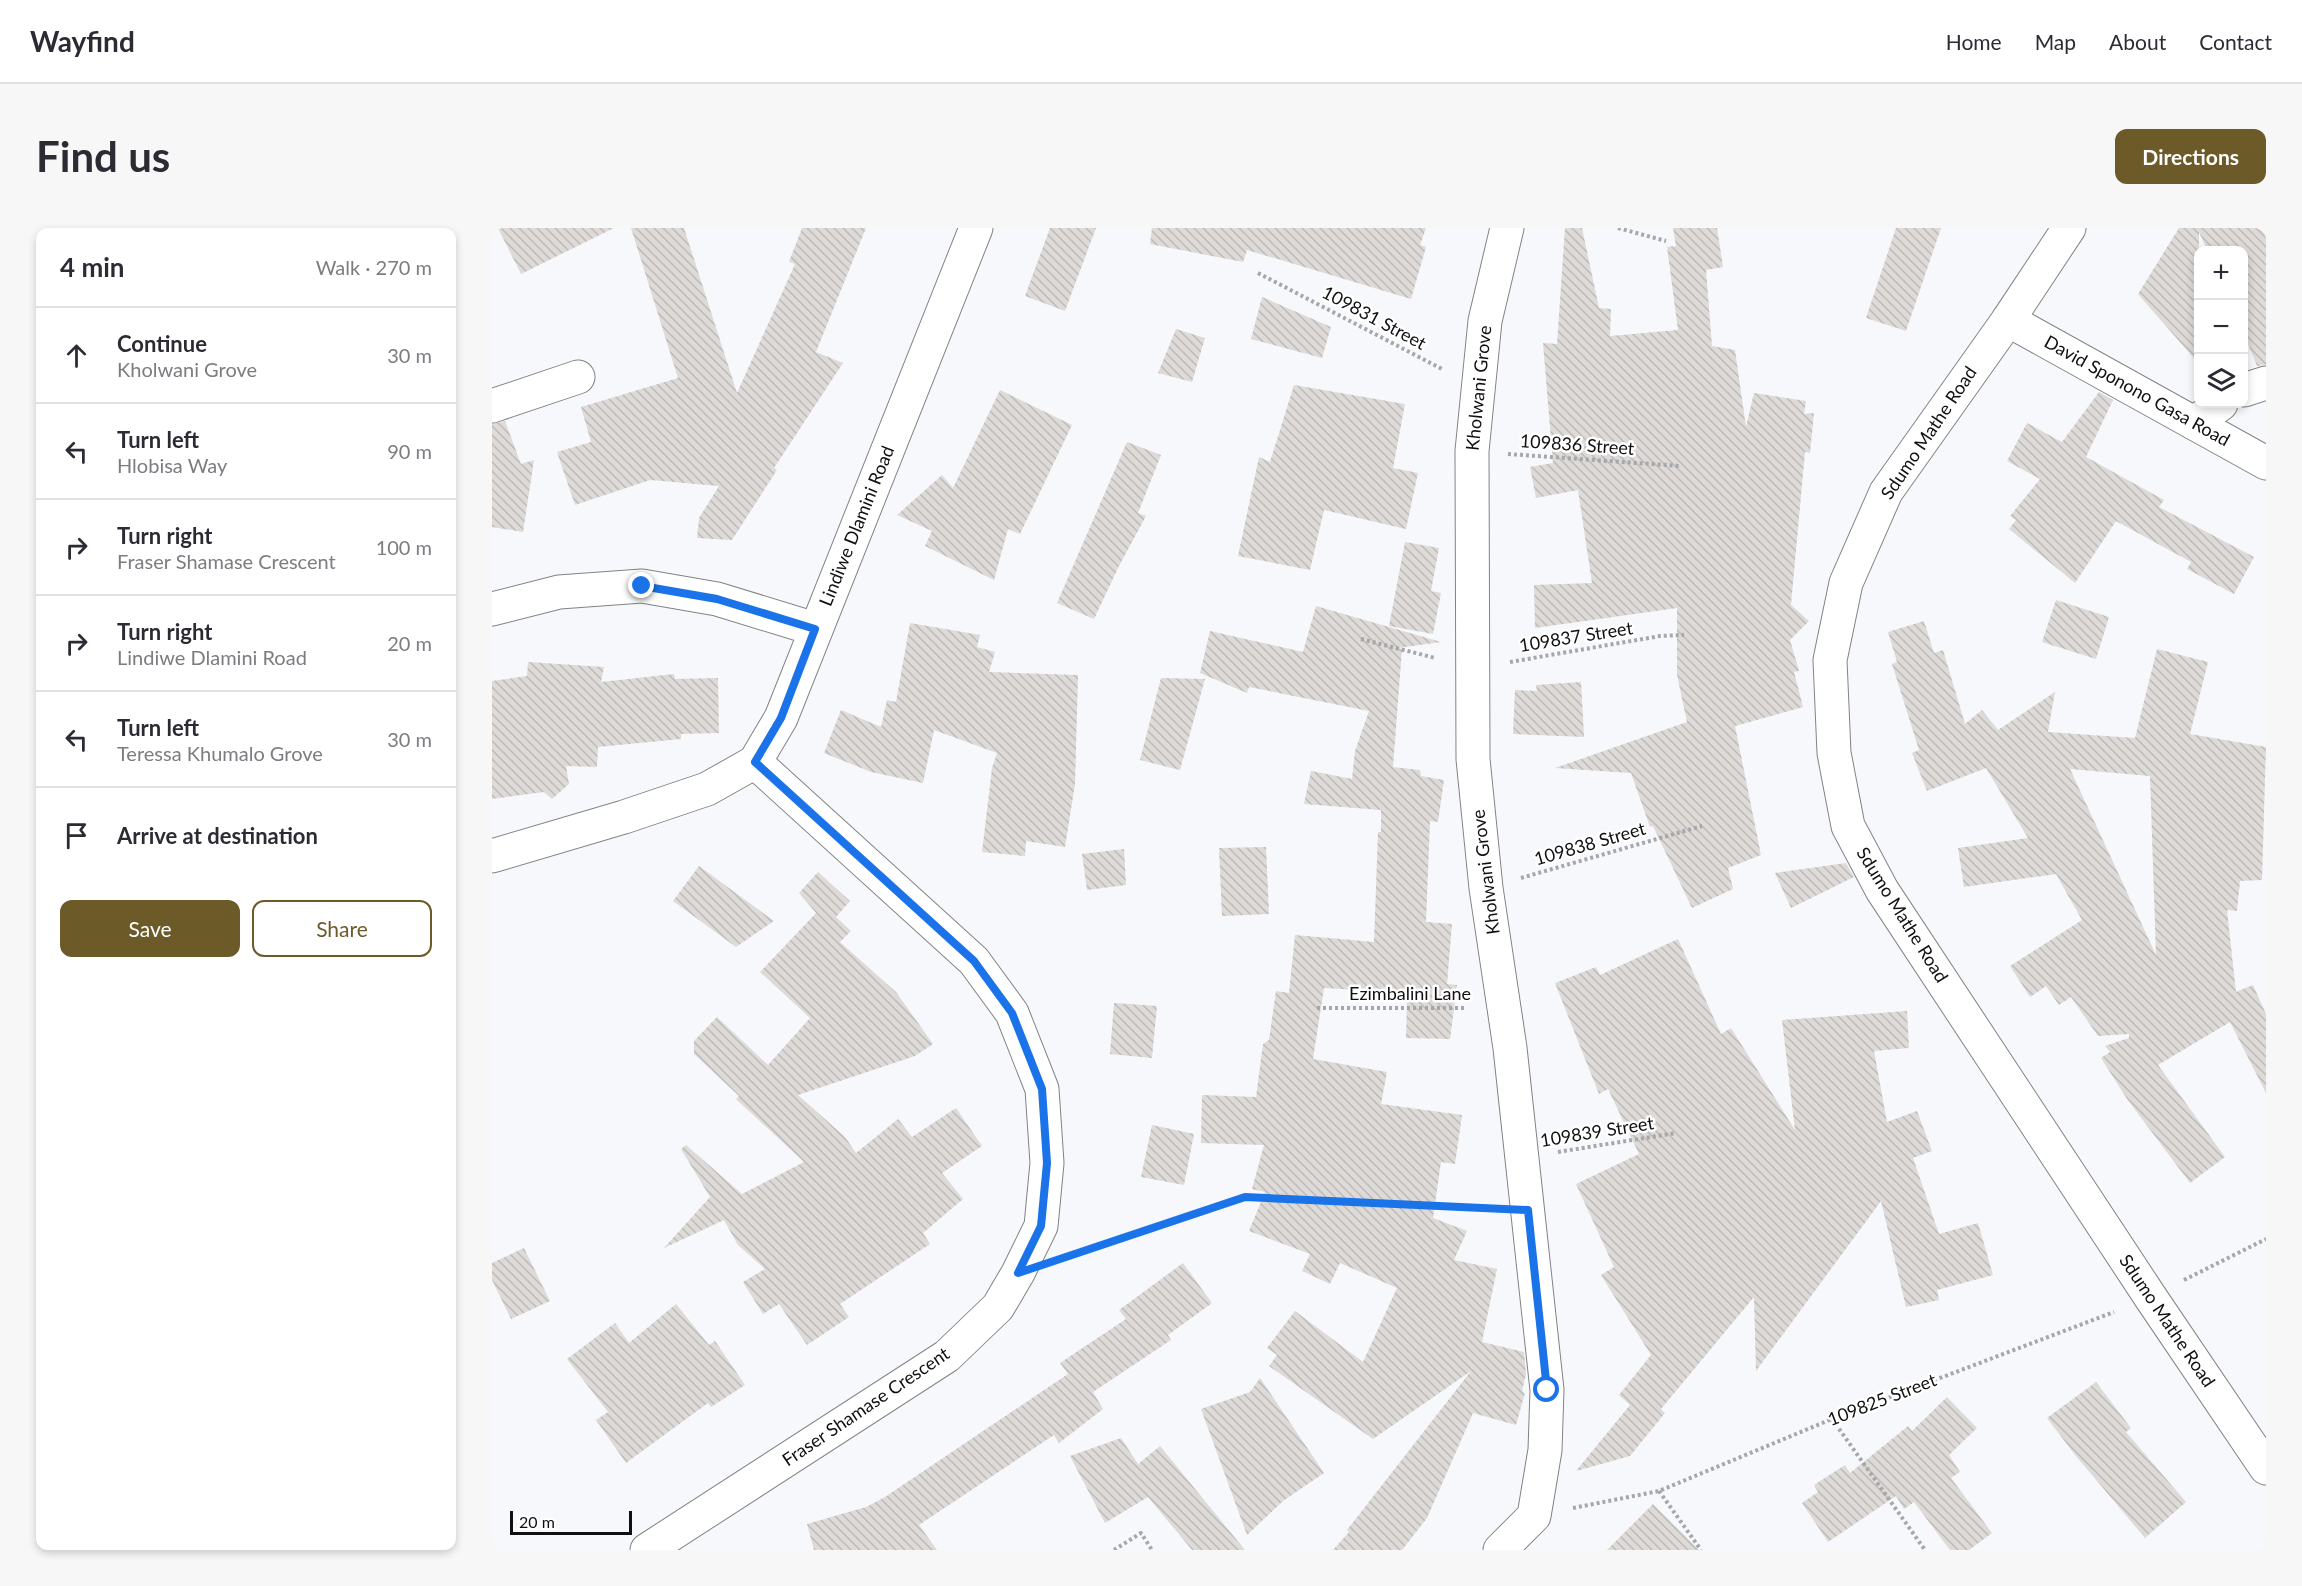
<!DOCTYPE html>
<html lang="en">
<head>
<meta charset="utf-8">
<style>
	body { margin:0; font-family:Lato,sans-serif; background:#f7f7f7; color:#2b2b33 }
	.controls { position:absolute; right:18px; top:18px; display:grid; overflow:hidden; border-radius:12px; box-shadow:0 3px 9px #0003 }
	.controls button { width:54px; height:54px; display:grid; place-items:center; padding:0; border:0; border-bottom:2px solid #e1e1e2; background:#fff; color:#2b2b33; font:30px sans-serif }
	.scale { position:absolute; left:18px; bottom:15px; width:122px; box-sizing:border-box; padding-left:6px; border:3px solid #101012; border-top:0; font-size:16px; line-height:21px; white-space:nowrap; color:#101012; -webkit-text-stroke:4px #fff; paint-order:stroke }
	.stop { position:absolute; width:18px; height:18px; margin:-14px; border:4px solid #1a73e8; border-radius:50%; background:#fff }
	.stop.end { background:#1a73e8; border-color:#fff; box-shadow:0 2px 6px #0008 }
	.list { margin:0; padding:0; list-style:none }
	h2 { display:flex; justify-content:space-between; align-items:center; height:78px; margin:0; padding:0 24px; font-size:26px }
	h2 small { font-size:20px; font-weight:400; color:#7c7c81 }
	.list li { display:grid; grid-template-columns:39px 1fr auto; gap:18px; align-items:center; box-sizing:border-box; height:96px; padding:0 24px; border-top:2px solid #e1e1e2 }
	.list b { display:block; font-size:22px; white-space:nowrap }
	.list p { margin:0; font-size:20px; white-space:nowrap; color:#7c7c81 }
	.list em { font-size:20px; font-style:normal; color:#7c7c81 }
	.actions { display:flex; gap:12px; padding:18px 24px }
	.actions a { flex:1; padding:14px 0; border:2px solid #6d5a29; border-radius:12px; text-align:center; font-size:21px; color:#6d5a29 }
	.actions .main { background:#6d5a29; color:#fff }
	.icon { flex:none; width:33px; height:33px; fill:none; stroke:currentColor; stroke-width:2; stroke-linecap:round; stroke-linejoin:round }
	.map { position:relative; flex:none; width:1774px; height:1322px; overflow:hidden; border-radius:12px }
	header { display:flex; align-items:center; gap:36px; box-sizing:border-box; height:84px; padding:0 30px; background:#fff; border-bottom:2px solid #e1e1e2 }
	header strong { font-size:28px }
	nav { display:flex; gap:33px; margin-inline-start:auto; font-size:21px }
	.intro { display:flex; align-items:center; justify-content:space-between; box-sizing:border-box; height:144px; padding:0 36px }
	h1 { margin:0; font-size:42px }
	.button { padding:15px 27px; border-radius:12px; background:#6d5a29; color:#fff; font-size:21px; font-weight:700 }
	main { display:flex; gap:36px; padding:0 36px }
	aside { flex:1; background:#fff; border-radius:12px; box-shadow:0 3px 9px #0003 }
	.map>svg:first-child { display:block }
	.building { fill:url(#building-back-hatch); fill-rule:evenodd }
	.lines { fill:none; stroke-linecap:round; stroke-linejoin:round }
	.minor-casing { stroke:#818386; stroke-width:35 }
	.path { stroke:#a5a7aa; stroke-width:4; stroke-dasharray:3 3; stroke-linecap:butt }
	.minor { stroke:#fff; stroke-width:33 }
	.route { stroke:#1a73e8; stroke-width:8 }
	.labels { text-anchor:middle; stroke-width:5; stroke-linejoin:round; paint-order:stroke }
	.street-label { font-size:18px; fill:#101012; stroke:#fff }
</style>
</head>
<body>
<header>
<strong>Wayfind</strong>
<nav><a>Home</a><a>Map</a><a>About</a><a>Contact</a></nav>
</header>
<div class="intro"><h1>Find us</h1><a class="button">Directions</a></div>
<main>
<aside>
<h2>4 min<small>Walk · 270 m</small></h2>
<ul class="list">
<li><svg class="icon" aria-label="ahead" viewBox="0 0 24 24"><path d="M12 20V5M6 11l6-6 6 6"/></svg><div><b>Continue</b><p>Kholwani Grove</p></div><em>30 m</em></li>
<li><svg class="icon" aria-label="left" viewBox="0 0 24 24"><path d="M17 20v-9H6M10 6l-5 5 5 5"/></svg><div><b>Turn left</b><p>Hlobisa Way</p></div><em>90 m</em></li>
<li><svg class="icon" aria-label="right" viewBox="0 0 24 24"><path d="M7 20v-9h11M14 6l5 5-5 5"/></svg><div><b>Turn right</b><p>Fraser Shamase Crescent</p></div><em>100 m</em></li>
<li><svg class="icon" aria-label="right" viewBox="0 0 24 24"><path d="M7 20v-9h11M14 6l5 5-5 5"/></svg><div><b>Turn right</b><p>Lindiwe Dlamini Road</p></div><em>20 m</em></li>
<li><svg class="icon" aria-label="left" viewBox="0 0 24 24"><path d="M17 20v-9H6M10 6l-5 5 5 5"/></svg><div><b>Turn left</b><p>Teressa Khumalo Grove</p></div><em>30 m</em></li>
<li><svg class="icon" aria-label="arrive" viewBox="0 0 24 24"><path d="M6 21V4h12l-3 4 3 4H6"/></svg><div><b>Arrive at destination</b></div></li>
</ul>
<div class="actions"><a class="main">Save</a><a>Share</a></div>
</aside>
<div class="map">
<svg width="1774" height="1322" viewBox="0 0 1774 1322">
	<defs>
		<pattern id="building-back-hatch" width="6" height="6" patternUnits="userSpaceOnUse" patternTransform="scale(1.5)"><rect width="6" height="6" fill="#dedad8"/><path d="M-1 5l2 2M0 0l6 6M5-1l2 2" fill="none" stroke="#bdbab8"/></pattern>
	</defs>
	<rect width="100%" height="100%" fill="#f6f8fc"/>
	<g class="building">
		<polygon points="6,0 122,0 29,46"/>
		<polygon points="139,0 192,0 245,165 303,36 297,34 310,0 374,0 324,124 351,135 282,240 285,242 240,312 205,310 207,290 227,258 158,252 83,277 65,224 99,214 89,179 186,150"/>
		<polygon points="558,0 604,0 573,83 533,68"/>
		<polygon points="660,0 934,0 928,17 934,19 919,71 755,22 751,34 658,16"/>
		<polygon points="1073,0 1090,0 1107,80 1119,81 1118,108 1186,102 1175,19 1184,18 1181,0 1225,0 1231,39 1214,42 1220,118 1243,122 1254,199 1262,165 1314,173 1312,186 1322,185 1318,225 1313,224 1299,377 1317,393 1298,412 1307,443 1302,444 1311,479 1243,498 1269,627 1236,640 1241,661 1200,680 1161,598 1158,599 1139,545 1063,540 1195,494 1185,447 1185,380 1043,400 1042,357 1100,355 1086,262 1044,270 1038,239 1061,235 1051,115 1065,116"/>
		<polygon points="1404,0 1449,0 1414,103 1374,90"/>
		<polygon points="1687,0 1774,0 1774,137 1765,138 1752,106 1752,22 1715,22 1707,4 1707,136 1646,66"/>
		<polygon points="770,69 839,99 830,130 759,111"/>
		<polygon points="684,101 713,110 700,154 666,145"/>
		<polygon points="802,157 913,176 901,240 926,245 914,301 832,282 818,342 746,328 767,229 778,234"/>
		<polygon points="508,162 580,197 528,306 516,301 502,352 433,318 440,303 405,287 450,247 461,260"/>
		<polygon points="1607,164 1621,172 1594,229 1672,272 1667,279 1762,329 1742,366 1695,341 1699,334 1624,293 1583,355 1517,301 1524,292 1518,288 1548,251 1515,233 1535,195 1570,214"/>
		<polygon points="13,193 29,236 42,232 31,304 0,299 0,196"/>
		<polygon points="635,214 669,227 646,285 654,288 627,338 602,391 565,375"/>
		<polygon points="913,314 947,320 939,363 949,365 941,406 897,398"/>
		<polygon points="1564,372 1617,389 1604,431 1550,414"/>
		<polygon points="824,378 949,414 906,420 910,421 901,539 928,542 929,548 952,552 946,594 938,593 934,694 960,696 955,756 965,757 958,811 914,810 915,771 903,769 904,764 832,760 821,831 895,844 889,876 970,887 963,936 949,934 941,990 975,1003 962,1032 1005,1041 990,1114 1032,1124 1034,1146 1030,1163 1033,1165 1024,1197 981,1185 935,1290 910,1322 841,1322 857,1304 855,1302 979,1143 881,1211 777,1138 785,1127 775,1120 803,1083 871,1134 905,1060 848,1035 838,1056 810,1043 818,1026 757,1003 773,964 760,961 772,917 709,915 710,867 764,869 771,816 777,812 784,763 797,765 803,707 882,714 886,604 889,604 889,582 812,576 819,543 860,551 863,523 877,483 757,459 755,465 708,445 718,403 811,424"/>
		<path d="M1432 393 1442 425 1451 422 1473 496 1490 482 1506 502 1563 464 1556 504 1643 510 1665 421 1716 434 1698 506 1774 519 1770 652 1748 653 1745 683 1735 682 1744 764 1761 757 1774 786V865L1738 794 1666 837 1733 929 1698 955 1635 871 1609 830 1618 824 1613 818 1637 810V806L1606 808 1579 769 1567 777 1554 758 1538 769 1518 738 1590 692 1564 646 1472 659 1466 620 1536 610 1494 540 1435 563 1420 525 1427 522 1400 436 1405 434 1396 404ZM1578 541 1658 548 1664 727Z"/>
		<polygon points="418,395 488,407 485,419 503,424 497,444 586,447 583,556 573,619 534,613 533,628 490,624 500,540 505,525 442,502 431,555 379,544 332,525 349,482 389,499 395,472 404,474"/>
		<polygon points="36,434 112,439 109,454 182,446 183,451 226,450 227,505 189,506 189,511 106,519 105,539 74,538 77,556 60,571 52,564 0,571 0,453 35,448"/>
		<polygon points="669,450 713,451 688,542 648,532"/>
		<polygon points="1089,454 1092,509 1021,506 1023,462 1045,463 1044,457"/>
		<polygon points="774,619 777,686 730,688 727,620"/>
		<polygon points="632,621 634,657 595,662 590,626"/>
		<polygon points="1354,635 1362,649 1299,680 1283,645"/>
		<polygon points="207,638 282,693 244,719 181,673"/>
		<polygon points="326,644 358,673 344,689 359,703 348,714 404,764 441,816 423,828 306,867 353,909 364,925 406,891 420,909 464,880 490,918 450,945 471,971 431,1005 438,1016 348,1076 357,1089 315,1117 287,1076 271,1086 251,1054 273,1041 246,1017 232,992 172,1020 218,969 189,921 194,917 250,966 312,934 244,871 247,868 202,826 202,813 225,789 276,837 318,790 268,744 324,685 307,665"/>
		<polygon points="1186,711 1229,806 1239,800 1303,902 1290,792 1415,783 1417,820 1382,823 1395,894 1425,883 1440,923 1421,930 1447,1006 1486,995 1501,1047 1445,1062 1447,1072 1414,1079 1389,973 1264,1143 1262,1069 1169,1181 1173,1185 1138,1228 1084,1243 1138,1177 1127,1167 1159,1127 1109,1047 1122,1039 1084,956 1147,926 1116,861 1107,866 1063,755 1104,739 1108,747"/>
		<polygon points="622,775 665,778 660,830 618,826"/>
		<polygon points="660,897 702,906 692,957 649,949"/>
		<polygon points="32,1020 58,1073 19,1091 0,1052 0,1035"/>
		<polygon points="691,1035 720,1075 676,1107 679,1112 601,1164 611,1181 567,1215 562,1207 427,1297 445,1322 322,1322 315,1296 374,1279 393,1269 576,1146 568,1135 634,1091 627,1082"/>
		<polygon points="184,1076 217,1117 223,1113 253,1157 219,1179 216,1175 134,1235 104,1192 116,1184 75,1131 123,1095 137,1115"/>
		<polygon points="768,1150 832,1245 791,1273 755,1307 709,1181 758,1164"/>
		<polygon points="1604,1154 1639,1200 1634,1204 1694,1274 1653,1310 1584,1228 1555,1190"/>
		<polygon points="1455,1169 1485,1200 1457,1227 1468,1244 1459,1250 1500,1305 1477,1322 1458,1322 1422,1274 1412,1281 1404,1268 1336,1314 1310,1275 1326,1264 1322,1257 1353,1237 1358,1245 1416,1198 1420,1203"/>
		<polygon points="629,1210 646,1236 668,1218 753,1322 700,1322 656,1269 613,1295 578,1228"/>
		<polygon points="1161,1276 1207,1322 1115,1322"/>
	</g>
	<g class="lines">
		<g class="minor-casing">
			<g id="minor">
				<polyline points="1577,0 1516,92 1394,264 1354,355 1338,432 1342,525 1356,598 1390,662 1659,1070 1774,1240"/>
				<polyline points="1516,92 1774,235"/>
				<polyline points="1752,162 1774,155"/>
				<polyline points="0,178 86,149"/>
				<polyline points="1702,195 1729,176"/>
				<polyline points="0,381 67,364 150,358 225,371 323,401"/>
				<polyline points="0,628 132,589 215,561 263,534 289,490 484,0"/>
				<polyline points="155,1322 455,1128 506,1079 526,1045 549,998 555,935 550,861 520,785 482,733 263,534"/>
				<polyline points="1008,1322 1042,1288 1053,1222 1055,1162 1018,820 994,660 981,531 980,223 993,93 1015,0"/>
			</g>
		</g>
		<g class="path">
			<polyline points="1126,0 1174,13"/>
			<polyline points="766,45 950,141"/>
			<polyline points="1016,226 1188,238"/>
			<polyline points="869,411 943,430"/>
			<polyline points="1018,434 1168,408 1192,407"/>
			<polyline points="1029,650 1210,598"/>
			<polyline points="825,780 975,780"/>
			<polyline points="1066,924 1184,905"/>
			<polyline points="576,1028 753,968 999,980"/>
			<polyline points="1692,1052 1774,1011"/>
			<polyline points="1340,1191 1433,1322"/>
			<polyline points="1167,1263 1209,1322"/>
			<polyline points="1081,1280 1167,1263 1340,1191 1622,1084"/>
			<polyline points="622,1322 649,1305 660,1322"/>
		</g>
		<use href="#minor" class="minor"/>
	</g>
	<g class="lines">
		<polyline class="route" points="150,358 225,371 323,401 289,490 263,534 482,733 520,785 550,861 555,935 549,998 526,1045 753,969 1036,982 1055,1162"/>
	</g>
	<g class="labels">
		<g class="street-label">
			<text transform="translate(882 90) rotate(28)" y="6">109831 Street</text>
			<text transform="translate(987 160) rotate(-84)" y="6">Kholwani Grove</text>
			<text transform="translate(1645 163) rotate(29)" y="6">David Sponono Gasa Road</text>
			<text transform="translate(1437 205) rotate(-56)" y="6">Sdumo Mathe Road</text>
			<text transform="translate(1085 217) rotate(4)" y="6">109836 Street</text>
			<text transform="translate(365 298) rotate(-68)" y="6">Lindiwe Dlamini Road</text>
			<text transform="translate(1084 409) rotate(-9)" y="6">109837 Street</text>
			<text transform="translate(1098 616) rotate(-16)" y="6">109838 Street</text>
			<text transform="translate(994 644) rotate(-97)" y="6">Kholwani Grove</text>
			<text transform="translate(1410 687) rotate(58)" y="6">Sdumo Mathe Road</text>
			<text x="918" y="772">Ezimbalini Lane</text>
			<text transform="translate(1105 904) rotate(-9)" y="6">109839 Street</text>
			<text transform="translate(1675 1093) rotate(56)" y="6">Sdumo Mathe Road</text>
			<text transform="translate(1390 1172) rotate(-21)" y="6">109825 Street</text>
			<text transform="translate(374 1179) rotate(-34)" y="6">Fraser Shamase Crescent</text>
		</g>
	</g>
</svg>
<div class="controls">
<button>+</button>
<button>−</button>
<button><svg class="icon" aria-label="layers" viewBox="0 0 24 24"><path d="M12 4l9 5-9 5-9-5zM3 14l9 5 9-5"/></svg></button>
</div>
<div class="scale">20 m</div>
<div class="stop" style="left:1055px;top:1162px"></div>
<div class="stop end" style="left:150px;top:358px"></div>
</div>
</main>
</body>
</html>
